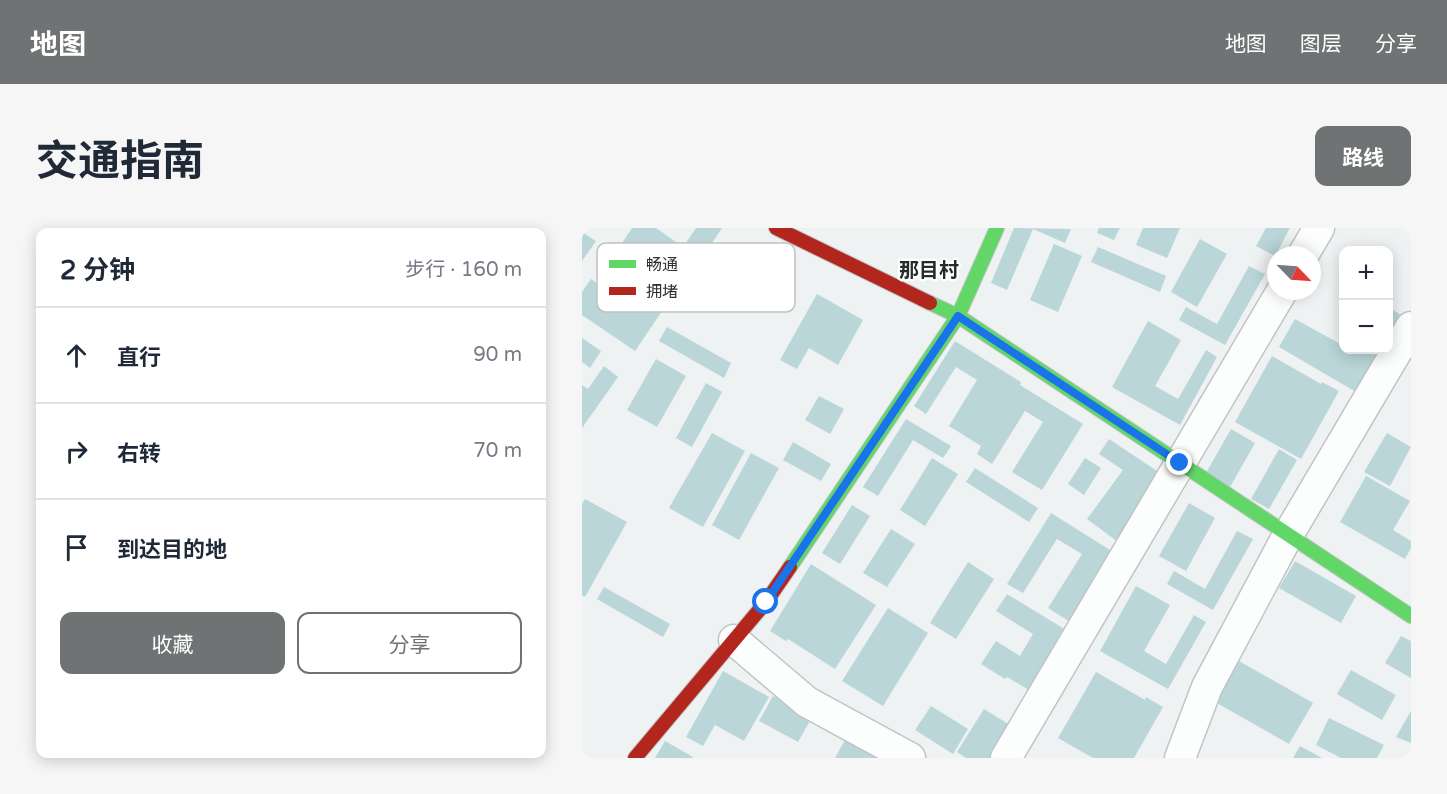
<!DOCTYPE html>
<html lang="zh">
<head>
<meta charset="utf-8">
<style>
	body { margin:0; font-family:"Varela Round","Noto Sans SC",sans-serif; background:#f6f6f7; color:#1f2937 }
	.controls { position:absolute; right:18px; top:18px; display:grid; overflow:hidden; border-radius:12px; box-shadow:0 3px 15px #0003 }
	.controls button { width:54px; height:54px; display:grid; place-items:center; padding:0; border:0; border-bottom:2px solid #e0e1e3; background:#fff; color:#1f2937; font:30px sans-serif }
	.compass { position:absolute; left:685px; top:18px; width:54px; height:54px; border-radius:50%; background:#fff; box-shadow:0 3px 15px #0003; rotate:115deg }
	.stop { position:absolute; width:18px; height:18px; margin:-14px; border:4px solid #1a73e8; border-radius:50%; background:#fff }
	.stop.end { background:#1a73e8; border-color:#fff; box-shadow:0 2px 6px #0008 }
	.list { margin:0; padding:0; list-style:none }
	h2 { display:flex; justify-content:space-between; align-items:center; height:78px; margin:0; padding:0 24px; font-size:26px }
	h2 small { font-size:20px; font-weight:400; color:#747a83 }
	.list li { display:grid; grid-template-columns:39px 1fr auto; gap:18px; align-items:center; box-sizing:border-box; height:96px; padding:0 24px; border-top:2px solid #e0e1e3 }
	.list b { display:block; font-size:22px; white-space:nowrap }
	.list em { font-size:20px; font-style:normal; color:#747a83 }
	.actions { display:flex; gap:12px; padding:18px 24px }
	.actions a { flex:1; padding:14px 0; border:2px solid #707374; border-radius:12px; text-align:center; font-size:21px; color:#707374 }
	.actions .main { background:#707374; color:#fff }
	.icon { flex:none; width:33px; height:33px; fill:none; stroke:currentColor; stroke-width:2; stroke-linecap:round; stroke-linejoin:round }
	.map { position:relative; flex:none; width:829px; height:530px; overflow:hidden; border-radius:12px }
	header { display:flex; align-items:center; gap:36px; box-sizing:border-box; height:84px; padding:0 30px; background:#707374; color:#fff }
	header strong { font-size:28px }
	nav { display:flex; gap:33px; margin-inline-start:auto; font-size:21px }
	.intro { display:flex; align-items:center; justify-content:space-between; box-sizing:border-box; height:144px; padding:0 36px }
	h1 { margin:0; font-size:42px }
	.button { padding:15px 27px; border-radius:12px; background:#707374; color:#fff; font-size:21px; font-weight:700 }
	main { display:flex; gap:36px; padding:0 36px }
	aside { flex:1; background:#fff; border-radius:12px; box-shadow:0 3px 15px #0003 }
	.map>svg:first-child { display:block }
	.building { fill:#bad6d9 }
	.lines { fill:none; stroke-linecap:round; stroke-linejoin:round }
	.street-casing { stroke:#c1c4c5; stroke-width:33 }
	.fast-casing { stroke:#c1c4c5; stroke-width:16 }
	.jam-casing { stroke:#c1c4c5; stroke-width:16 }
	.street { stroke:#fcfdfd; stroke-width:30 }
	.fast { stroke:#63d668; stroke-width:14 }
	.jam { stroke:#b3261e; stroke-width:14 }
	.route { stroke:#1a73e8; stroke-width:8 }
	.labels { text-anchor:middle; stroke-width:4.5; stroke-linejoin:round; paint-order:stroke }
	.quarter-label { font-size:20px; font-weight:bold; fill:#262b2b; stroke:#fff }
	.key { fill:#fff; stroke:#c0c1c1; stroke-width:1.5 }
	.key-label { font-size:16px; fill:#2c2f2f }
</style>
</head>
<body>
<header>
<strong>地图</strong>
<nav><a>地图</a><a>图层</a><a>分享</a></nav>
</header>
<div class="intro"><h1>交通指南</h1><a class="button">路线</a></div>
<main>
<aside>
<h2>2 分钟<small>步行 · 160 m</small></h2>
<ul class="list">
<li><svg class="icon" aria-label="ahead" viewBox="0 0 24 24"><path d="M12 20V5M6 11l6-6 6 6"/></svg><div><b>直行</b></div><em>90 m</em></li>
<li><svg class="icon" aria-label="right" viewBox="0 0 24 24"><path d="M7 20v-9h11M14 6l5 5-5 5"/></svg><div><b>右转</b></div><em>70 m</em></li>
<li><svg class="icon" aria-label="arrive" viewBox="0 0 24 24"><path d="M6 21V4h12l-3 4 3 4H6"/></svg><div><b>到达目的地</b></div></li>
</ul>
<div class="actions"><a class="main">收藏</a><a>分享</a></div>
</aside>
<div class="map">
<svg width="829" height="530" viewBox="0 0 829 530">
	<rect width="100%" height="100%" fill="#eef2f3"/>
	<g class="building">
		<polygon points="50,0 74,0 101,19 114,0 140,0 98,63 95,61 53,123 0,87 0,64 9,51 57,84 69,66 17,31 28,15 36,21"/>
		<polygon points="432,0 489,1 483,15 451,1 425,62 409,55"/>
		<polygon points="517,0 538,0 532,12 515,5"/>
		<polygon points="561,0 598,0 585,30 554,17"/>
		<polygon points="684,0 708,0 693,28 674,18"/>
		<polygon points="0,4 14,13 0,33"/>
		<polygon points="618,11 645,26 615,79 589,64"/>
		<polygon points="472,16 500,28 476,84 448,72"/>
		<polygon points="516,19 584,48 578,64 509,34"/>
		<polygon points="667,38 683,46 643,117 597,92 604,79 635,96"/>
		<polygon points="235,66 281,92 256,137 227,120 215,141 198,132"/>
		<polygon points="807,80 818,86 807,107"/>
		<polygon points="713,91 762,118 762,122 798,122 774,164 697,119"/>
		<polygon points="566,93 599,112 573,158 596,171 624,122 635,129 598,197 530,159"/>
		<polygon points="85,99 149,135 142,150 77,113"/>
		<polygon points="0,110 19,123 8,140 0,134"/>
		<polygon points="373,113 439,154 438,157 501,196 460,262 430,244 461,194 443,183 410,236 395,226 399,218 367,198 395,152 374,139 344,186 332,178"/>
		<polygon points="690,128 739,156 740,154 757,163 719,231 653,194"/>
		<polygon points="74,131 104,148 75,199 45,182"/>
		<polygon points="22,138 36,149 0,200 0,157 6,161"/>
		<polygon points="124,155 140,164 110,219 94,210"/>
		<polygon points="237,168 262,181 248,206 223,192"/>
		<polygon points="324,191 369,218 361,230 331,212 296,268 281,259"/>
		<polygon points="649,201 673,215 648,259 624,245"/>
		<polygon points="130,205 163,223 121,299 87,280"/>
		<polygon points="805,205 829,219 808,258 782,244"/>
		<polygon points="527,211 581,247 536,314 505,291 541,242 517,226"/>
		<polygon points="211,214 249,236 239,253 201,232"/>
		<polygon points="697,221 715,232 687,281 669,271"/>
		<polygon points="169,225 197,240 157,312 130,297"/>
		<polygon points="350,230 376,246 343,298 318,282"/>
		<polygon points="503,230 519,240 502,267 486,256"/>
		<polygon points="393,240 456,280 447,294 384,254"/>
		<polygon points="784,248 828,273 811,302 829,313 829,320 823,331 758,294"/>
		<polygon points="3,271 45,294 3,369 0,367 0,276"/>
		<polygon points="607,275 633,290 604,343 577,328"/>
		<polygon points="270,277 288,288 258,336 240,325"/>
		<polygon points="469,285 536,327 493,397 466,380 500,326 475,311 441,365 425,356"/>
		<polygon points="309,301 333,316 305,359 281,345"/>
		<polygon points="655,303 671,311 631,382 585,356 592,343 623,361"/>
		<polygon points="713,333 774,368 759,395 697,360"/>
		<polygon points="386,334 412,351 374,411 348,395"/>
		<polygon points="229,336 294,377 253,441 206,411 204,413 188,403"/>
		<polygon points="554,358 588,377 562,423 584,436 612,387 624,394 586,461 518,423"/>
		<polygon points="22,359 88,396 81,409 15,371"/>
		<polygon points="425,366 484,402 447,462 425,449 423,451 399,436 414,413 438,428 451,406 414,383"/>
		<polygon points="306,380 346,405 301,478 260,453"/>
		<polygon points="819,408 829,413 829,450 803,435"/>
		<polygon points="657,433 731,475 707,516 633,474"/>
		<polygon points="769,442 814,467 800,492 755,466"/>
		<polygon points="141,443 187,469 162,513 133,497 121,518 104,509"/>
		<polygon points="514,444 563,472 564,469 581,479 552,530 511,530 476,510"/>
		<polygon points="191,468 230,489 216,514 177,493"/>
		<polygon points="349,478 386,501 371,526 333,502"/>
		<polygon points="402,481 431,499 411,530 384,530 375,524"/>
		<polygon points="829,483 829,515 814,509"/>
		<polygon points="747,490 802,517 795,530 759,530 734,517"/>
		<polygon points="263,512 295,530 253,530"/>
		<polygon points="83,513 111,529 110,530 73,530"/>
		<polygon points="718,518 740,530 711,530"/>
	</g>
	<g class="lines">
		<g class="street-casing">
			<g id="street">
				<polyline points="721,27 737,0"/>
				<polyline points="152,412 225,474 328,530"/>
				<polyline points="424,530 700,63"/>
				<polyline points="598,530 625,459 706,307 829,99"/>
			</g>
		</g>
		<g class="fast-casing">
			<g id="fast">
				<polyline points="348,75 376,88 829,388"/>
				<polyline points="208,339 376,88 415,0"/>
			</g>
		</g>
		<g class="jam-casing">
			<g id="jam">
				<polyline points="194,0 348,75"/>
				<polyline points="53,530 184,374 208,339"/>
			</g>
		</g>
		<use href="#street" class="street"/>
		<use href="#fast" class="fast"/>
		<use href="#jam" class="jam"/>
	</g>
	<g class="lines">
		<polyline class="route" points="184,374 376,88 598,235"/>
	</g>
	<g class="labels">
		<g class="quarter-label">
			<text x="347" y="49">那目村</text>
		</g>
	</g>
	<rect x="15" y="15" width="198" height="69" rx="9" class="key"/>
	<rect x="27" y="32" width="27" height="8" fill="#63d668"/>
	<rect x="27" y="59" width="27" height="8" fill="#b3261e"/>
	<g class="key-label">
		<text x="64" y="42">畅通</text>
		<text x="64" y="69">拥堵</text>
	</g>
</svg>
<div class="controls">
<button>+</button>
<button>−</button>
</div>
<svg class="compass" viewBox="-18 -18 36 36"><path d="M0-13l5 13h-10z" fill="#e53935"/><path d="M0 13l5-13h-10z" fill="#747a83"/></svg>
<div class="stop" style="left:184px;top:374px"></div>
<div class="stop end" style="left:598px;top:235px"></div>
</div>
</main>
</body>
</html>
